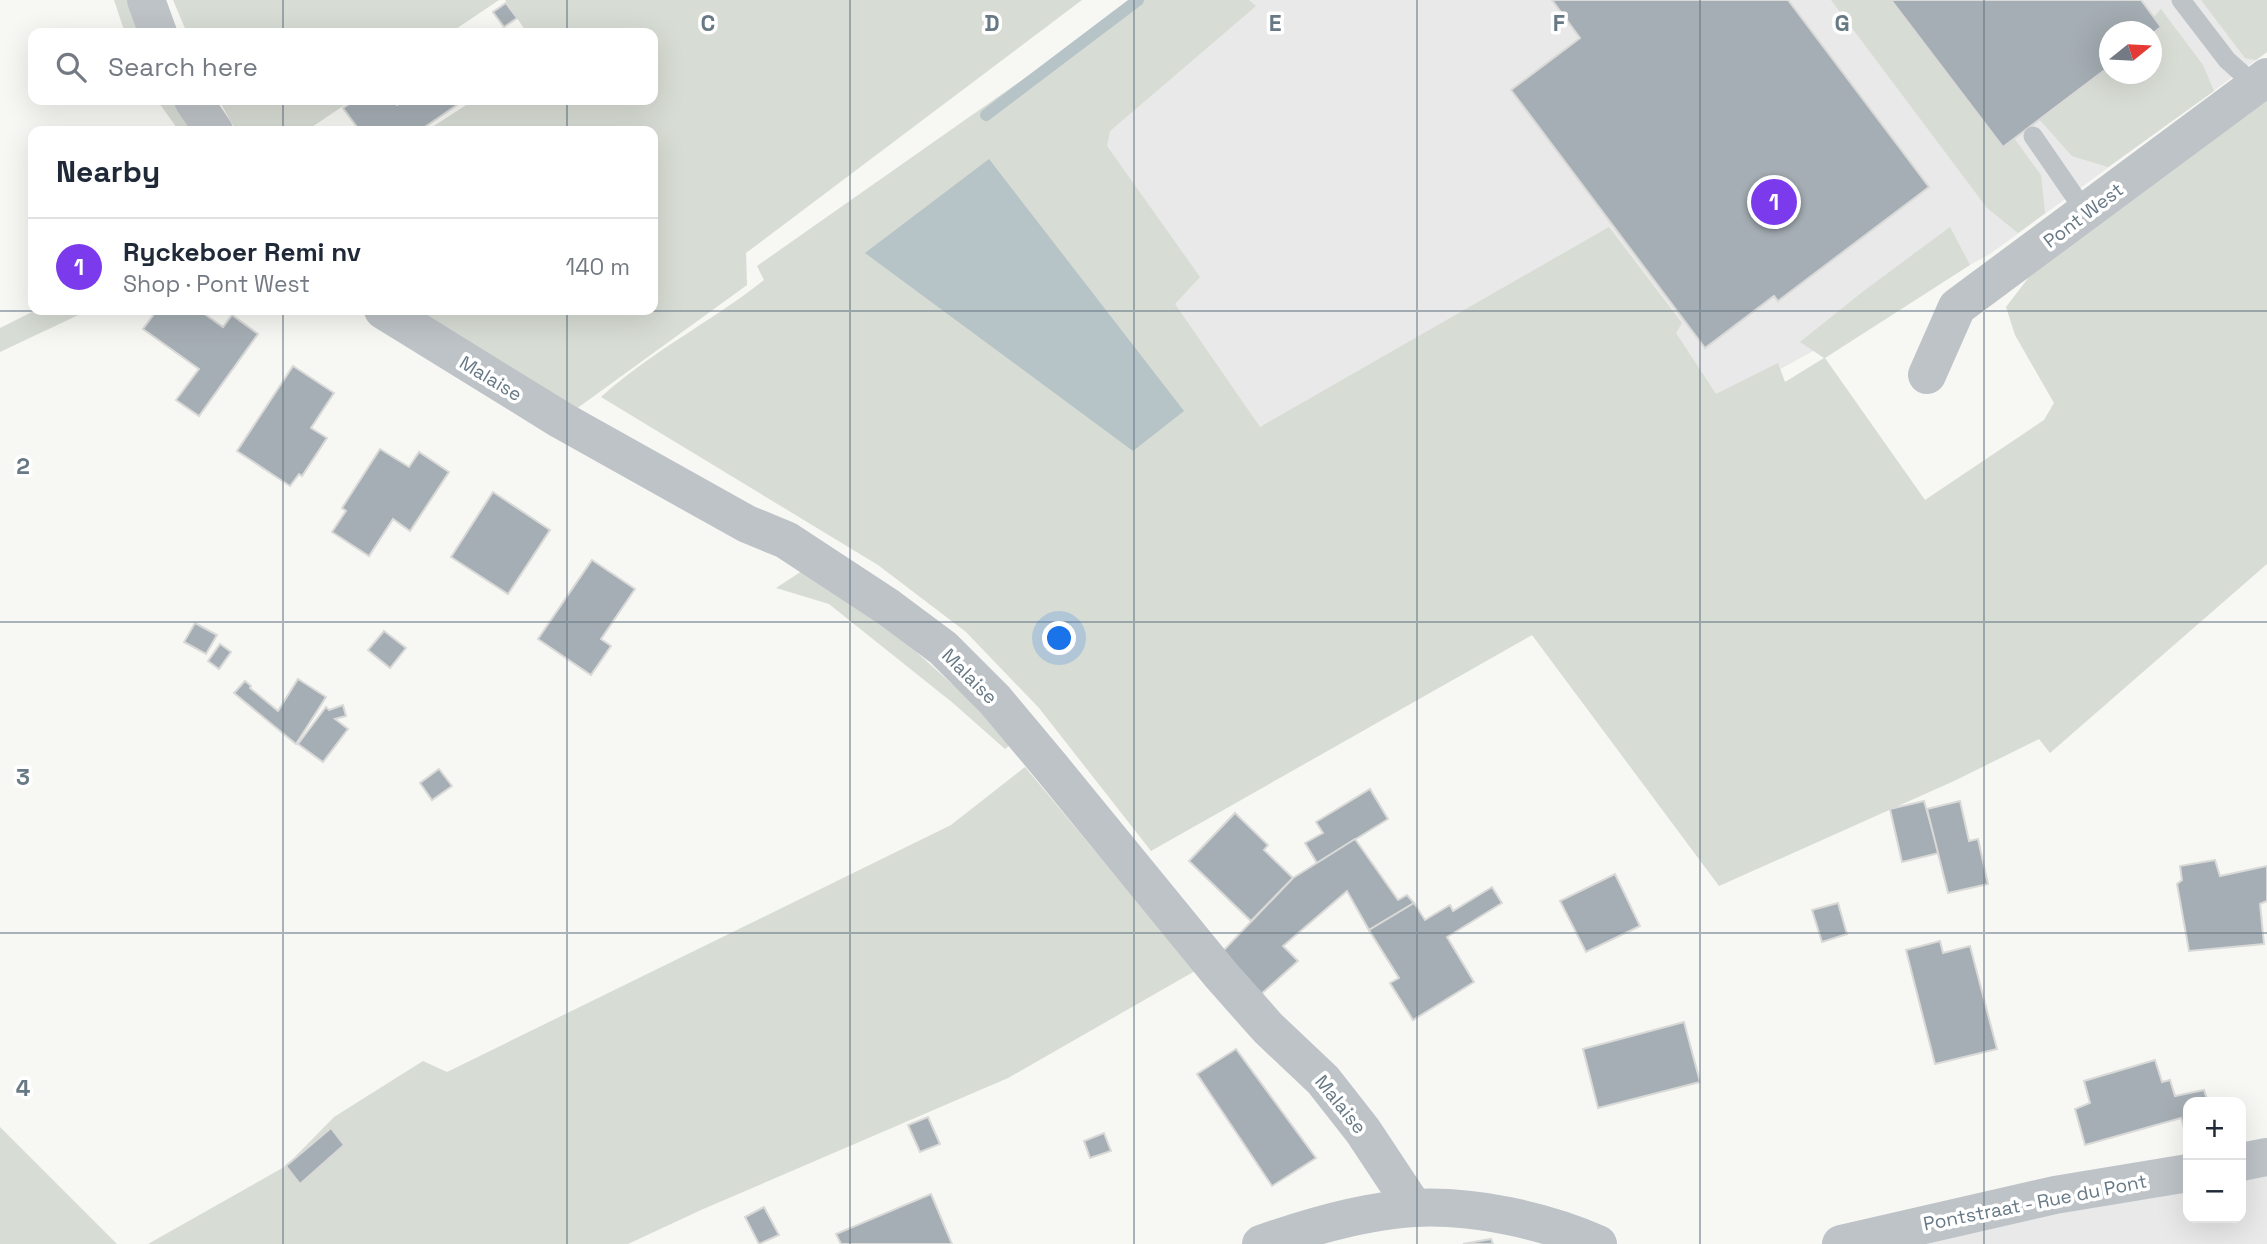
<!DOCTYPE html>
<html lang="en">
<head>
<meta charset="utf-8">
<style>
	body { margin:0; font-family:"Space Grotesk",sans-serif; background:#f6f6f7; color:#1f2937 }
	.controls { position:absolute; right:21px; bottom:21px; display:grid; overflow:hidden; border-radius:14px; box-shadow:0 7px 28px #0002 }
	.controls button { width:63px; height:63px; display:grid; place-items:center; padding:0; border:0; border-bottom:2px solid #e0e1e3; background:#fff; color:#1f2937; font:35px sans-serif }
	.compass { position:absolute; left:2099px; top:21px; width:63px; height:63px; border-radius:50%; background:#fff; box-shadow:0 7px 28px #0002; rotate:72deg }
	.you { position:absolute; left:1060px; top:639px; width:24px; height:24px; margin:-18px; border:5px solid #fff; border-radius:50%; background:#1a73e8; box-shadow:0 0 0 10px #1a73e833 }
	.badge { display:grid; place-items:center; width:46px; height:46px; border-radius:50%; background:#7c3aed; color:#fff; font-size:23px; font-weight:700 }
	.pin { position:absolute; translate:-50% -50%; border:4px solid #fff; box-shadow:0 2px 7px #0006 }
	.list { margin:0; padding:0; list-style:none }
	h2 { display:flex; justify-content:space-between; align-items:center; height:91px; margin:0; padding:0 28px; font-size:30px }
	h2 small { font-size:23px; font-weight:400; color:#747a83 }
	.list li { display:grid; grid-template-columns:46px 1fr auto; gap:21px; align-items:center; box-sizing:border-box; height:98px; padding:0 28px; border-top:2px solid #e0e1e3 }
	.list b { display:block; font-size:26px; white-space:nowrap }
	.list p { margin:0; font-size:23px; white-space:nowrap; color:#747a83 }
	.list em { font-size:23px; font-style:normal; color:#747a83 }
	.icon { flex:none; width:38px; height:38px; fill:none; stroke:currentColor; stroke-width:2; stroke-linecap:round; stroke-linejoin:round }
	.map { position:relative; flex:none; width:2267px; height:1244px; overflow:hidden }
	.search { position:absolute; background:#fff; box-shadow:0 7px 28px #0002; left:28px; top:28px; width:630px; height:77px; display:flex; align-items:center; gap:18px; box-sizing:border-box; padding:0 24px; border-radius:14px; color:#747a83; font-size:26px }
	.panel { position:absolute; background:#fff; box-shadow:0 7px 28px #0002; left:28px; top:126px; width:630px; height:189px; border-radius:14px }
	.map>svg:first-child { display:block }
	.built { fill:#e8e9e8; fill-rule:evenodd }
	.green { fill:#d7dcd4 }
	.water { fill:#b6c3c7 }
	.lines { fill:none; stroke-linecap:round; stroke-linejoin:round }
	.stream { stroke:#b6c3c7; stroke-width:12 }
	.building { fill:#a5aeb4; stroke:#d9d9d7; stroke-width:2 }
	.service { stroke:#bec3c7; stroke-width:19 }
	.minor { stroke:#bec3c7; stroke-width:38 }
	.grid { fill:none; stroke:#677985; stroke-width:2; stroke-opacity:0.55 }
	.labels { text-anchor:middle; stroke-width:7; stroke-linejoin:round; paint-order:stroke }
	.street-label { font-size:19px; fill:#677985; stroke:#fff }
	.grid-label { font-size:23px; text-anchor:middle; font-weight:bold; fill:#677985; stroke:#fff; stroke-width:7; stroke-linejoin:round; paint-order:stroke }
</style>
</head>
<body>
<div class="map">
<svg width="2267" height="1244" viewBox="0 0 2267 1244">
	<rect width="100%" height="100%" fill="#f7f7f4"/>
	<g class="built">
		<path d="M1157 0H2267V52L1990 254 1711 407 1175 507 995 126ZM2110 32H2152V74H2110Z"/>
		<polygon points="2267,1176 2267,1244 1903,1244 1977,1228 2188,1191 2188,1218 2241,1218 2241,1181"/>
	</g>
	<g class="green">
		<polygon points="114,0 138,0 149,33 125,33"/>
		<polygon points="173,0 499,0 450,33 187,33"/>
		<polygon points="505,0 1082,0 746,253 747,285 561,420 395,310 653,310 653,131 426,131 474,100 653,100 653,33 527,33"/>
		<path d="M1136 0H1249L1256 6 1110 131 1107 146 1200 277 1175 304 1260 427 1609 227 1682 323 1676 333 1716 394 1778 363 1785 382 1824 358 1800 342 1865 290 1950 227 1970 265 1825 358 1925 500 2044 420 2054 403 2015 335 2006 307 2045 256 2267 99V564L2050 753 2039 739 1954 781 1719 886 1532 635 1151 851 1039 708 966 632 878 565 601 397C652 351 711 322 764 280L757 266Z"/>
		<polygon points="1831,0 1891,0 2002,146 2014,138 2041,175 2045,213 2018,233 1987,208"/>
		<polygon points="2201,0 2267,0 2267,52 2256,60 2245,58"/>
		<polygon points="2161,9 2203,65 2214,91 2108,167 2072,156 2039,119 2109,66 2110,74 2152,74 2152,34 2161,27 2154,17"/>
		<polygon points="157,100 183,100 201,131 179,131"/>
		<polygon points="219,100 352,100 306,131 236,131"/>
		<polygon points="36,310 89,310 0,352 0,328"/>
		<polygon points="802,571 851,593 1015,741 1005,749 953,703 829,604 776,588"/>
		<polygon points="1025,767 1195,971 1008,1078 701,1210 628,1244 148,1244 286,1166 334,1117 423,1061 447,1072 951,825"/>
		<polygon points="0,1127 117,1244 0,1244"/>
	</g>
	<polygon class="water" points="989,159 1184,411 1133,451 865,253"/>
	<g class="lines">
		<polyline class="stream" points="986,115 1138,0"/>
	</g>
	<g class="building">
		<polygon points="1552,0 1788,0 1929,187 1778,301 1774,296 1705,348 1511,90 1580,38"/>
		<polygon points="1891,0 2141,0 2161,27 2152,34 2152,32 2110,32 2110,66 2003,147"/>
		<polygon points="506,3 517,18 504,27 493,12"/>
		<polygon points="355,100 393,100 397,105 405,100 464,100 419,131 360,131 343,108"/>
		<polygon points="157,310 199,310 223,327 232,315 258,334 199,416 176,400 199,369 143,329"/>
		<polygon points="293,366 334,393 311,428 327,438 302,476 299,474 290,486 237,451"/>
		<polygon points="380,449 409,467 419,452 449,472 410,531 393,519 369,556 332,532 346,511 342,508"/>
		<polygon points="493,492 550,530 508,594 451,557"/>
		<polygon points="592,560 635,589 601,639 611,646 591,675 538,639"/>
		<polygon points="195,623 217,635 206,654 184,642"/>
		<polygon points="384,631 406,648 390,668 368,650"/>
		<polygon points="220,644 231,652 219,669 208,661"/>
		<polygon points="298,679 326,697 296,744 234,693 245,681 251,686 250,688 278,711"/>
		<polygon points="343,705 346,716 335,719 348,729 323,762 298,744 326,707 329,710"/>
		<polygon points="439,769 452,786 432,800 420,783"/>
		<polygon points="1370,789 1388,819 1317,863 1305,843 1323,833 1316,822"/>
		<polygon points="1924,801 1939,853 1902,862 1890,809"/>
		<polygon points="1960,801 1969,841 1978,839 1988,884 1948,893 1927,809"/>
		<polygon points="1235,813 1268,845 1264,850 1293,878 1251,921 1189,861"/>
		<polygon points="1355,839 1398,900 1407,895 1414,903 1369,930 1347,891 1283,946 1298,961 1260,995 1223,951 1293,878"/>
		<polygon points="2215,860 2220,876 2267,866 2267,901 2260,904 2264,944 2189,951 2177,884 2182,880 2180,866"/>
		<polygon points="1615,874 1640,926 1586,952 1560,901"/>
		<polygon points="1492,887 1502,903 1447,937 1474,982 1413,1020 1390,983 1399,978 1369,930 1414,903 1425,920 1450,905 1453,911"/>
		<polygon points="1838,903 1847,934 1822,942 1812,910"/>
		<polygon points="1940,941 1943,953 1970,946 1997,1049 1935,1064 1906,950"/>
		<polygon points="1684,1022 1700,1082 1598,1108 1583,1049"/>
		<polygon points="1236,1049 1316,1158 1272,1186 1197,1074"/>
		<polygon points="2155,1060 2162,1082 2170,1080 2175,1096 2204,1090 2208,1102 2188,1102 2188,1141 2181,1118 2085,1145 2075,1109 2090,1103 2084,1081"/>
		<polygon points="928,1117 940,1144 920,1152 908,1125"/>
		<polygon points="331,1128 344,1145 300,1184 286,1166"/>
		<polygon points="1104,1133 1111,1151 1090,1158 1084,1141"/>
		<polygon points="931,1194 952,1244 841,1244 836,1234"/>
		<polygon points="764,1207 779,1235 759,1244 745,1217"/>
		<polygon points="1491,1239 1493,1244 1463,1244"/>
	</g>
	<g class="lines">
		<g class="service">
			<polyline points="2181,0 2227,60 2256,86"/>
			<polyline points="2033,136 2086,213"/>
		</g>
		<g class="minor">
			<polyline points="146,0 158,33"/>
			<polyline points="193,100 214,131"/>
			<polyline points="383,310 561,420 747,524 786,540 888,607 943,648 995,700 1051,767 1221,975 1268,1028 1323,1080 1363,1131 1414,1208"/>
			<polyline points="1927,375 1957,307 2267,77"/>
			<polyline points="2241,1162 2267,1157"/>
			<path d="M1261 1244C1309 1227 1363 1211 1414 1208 1473 1205 1544 1220 1598 1244"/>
			<polyline points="1841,1244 2055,1195 2188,1173"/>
		</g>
	</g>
	<path class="grid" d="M283 0V33M567 0V33M850 0V1244M1134 0V1244M1417 0V1244M1700 0V1244M1984 0V1244M283 100V131M567 100V131M283 310V1244M567 310V1244M0 311H2267M0 622H2267M0 933H2267"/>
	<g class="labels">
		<g class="street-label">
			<text transform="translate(2083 215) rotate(-37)" y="7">Pont West</text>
			<text transform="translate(491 378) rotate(31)" y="7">Malaise</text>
			<text transform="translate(970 676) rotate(45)" y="7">Malaise</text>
			<text transform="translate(1341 1104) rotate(51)" y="7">Malaise</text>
			<text transform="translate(2035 1202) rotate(-11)" y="7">Pontstraat - Rue du Pont</text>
		</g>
	</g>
	<g class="grid-label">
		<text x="708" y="31">C</text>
		<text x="992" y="31">D</text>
		<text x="1275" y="31">E</text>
		<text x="1559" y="31">F</text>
		<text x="1842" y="31">G</text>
		<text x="23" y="474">2</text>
		<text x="23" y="785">3</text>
		<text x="23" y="1096">4</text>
	</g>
</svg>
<div class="controls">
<button>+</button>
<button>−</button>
</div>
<svg class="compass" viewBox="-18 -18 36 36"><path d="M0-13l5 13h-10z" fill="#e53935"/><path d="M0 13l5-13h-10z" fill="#747a83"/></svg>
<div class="you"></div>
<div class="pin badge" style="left:1774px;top:202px">1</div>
<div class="search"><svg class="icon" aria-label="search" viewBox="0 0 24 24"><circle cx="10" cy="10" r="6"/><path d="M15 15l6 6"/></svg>Search here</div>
<section class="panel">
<h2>Nearby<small></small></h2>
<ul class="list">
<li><span class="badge">1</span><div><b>Ryckeboer Remi nv</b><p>Shop · Pont West</p></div><em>140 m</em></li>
</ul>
</section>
</div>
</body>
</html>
